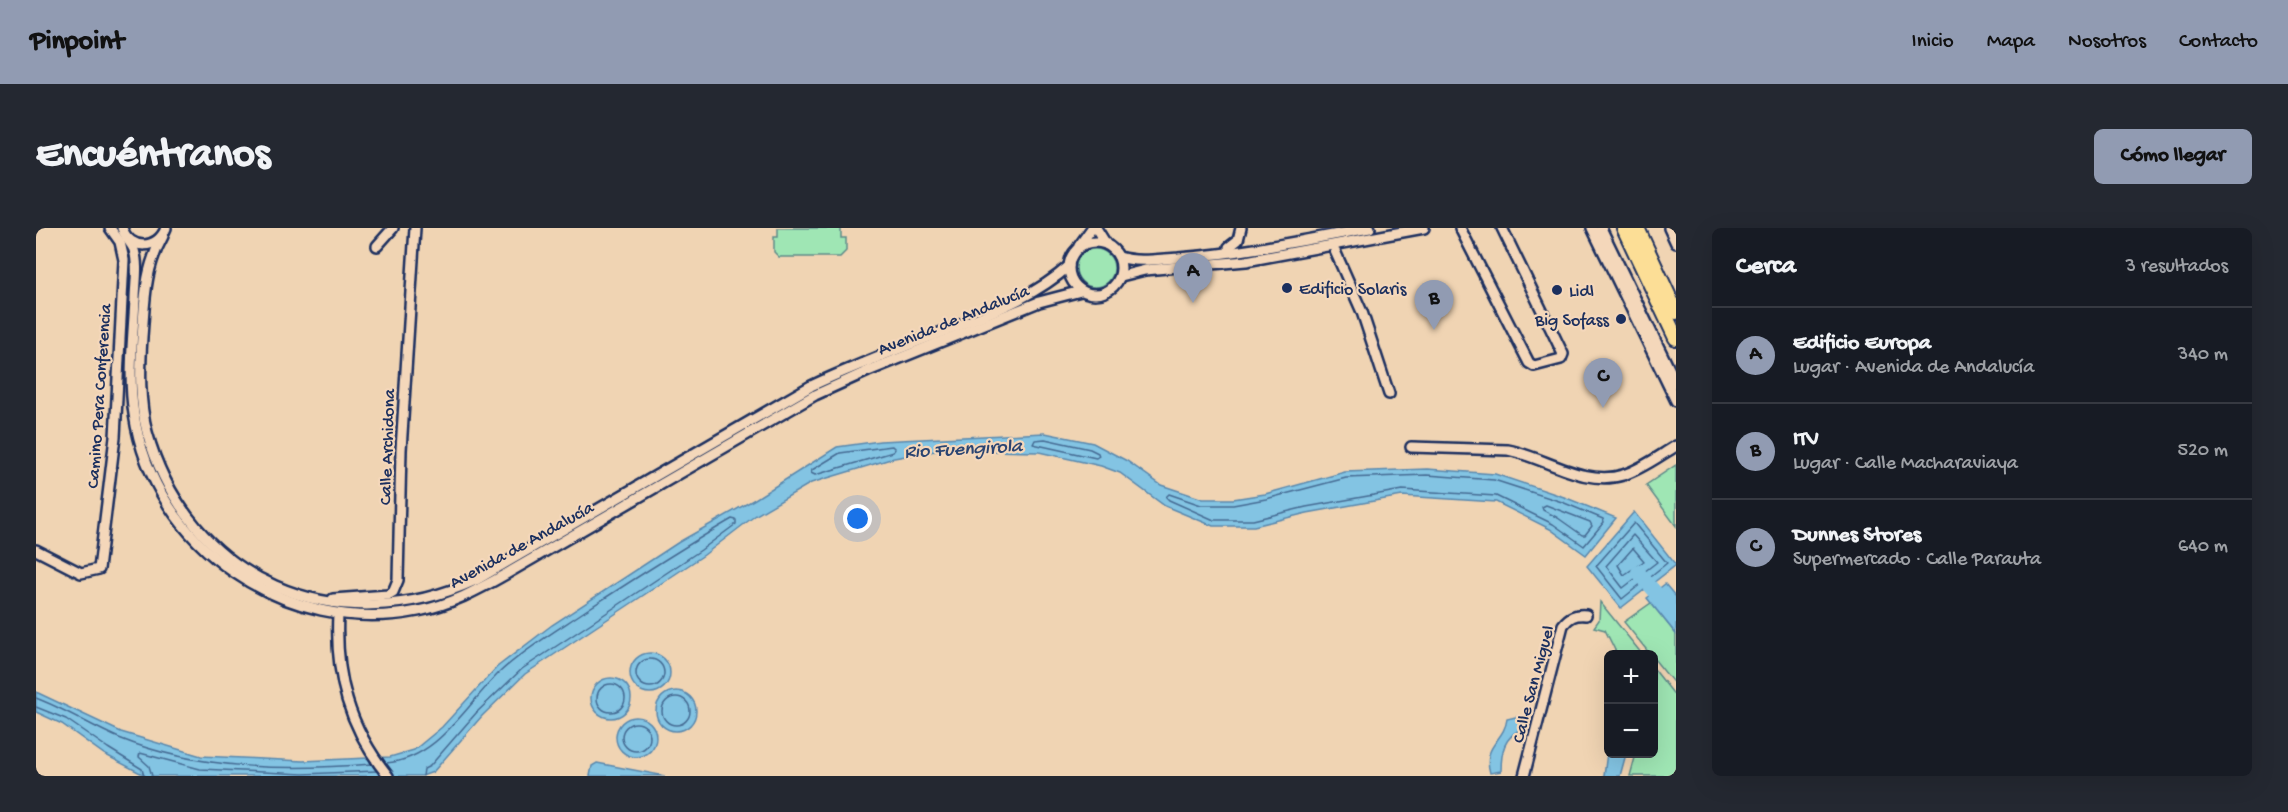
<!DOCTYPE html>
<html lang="es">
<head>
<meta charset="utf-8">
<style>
	body { margin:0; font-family:"Gochi Hand",sans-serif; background:#242831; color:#f1f3f6 }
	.controls { position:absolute; right:18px; bottom:18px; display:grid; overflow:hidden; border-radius:9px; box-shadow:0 6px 24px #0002 }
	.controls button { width:54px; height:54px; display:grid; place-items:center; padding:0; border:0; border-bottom:2px solid #363941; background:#171b24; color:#f1f3f6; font:30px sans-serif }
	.you { position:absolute; left:822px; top:291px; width:21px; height:21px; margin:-15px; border:4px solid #fff; border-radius:50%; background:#1a73e8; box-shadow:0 0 0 9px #1a73e833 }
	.badge { display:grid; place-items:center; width:39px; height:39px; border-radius:50%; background:#919bb2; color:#111; font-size:20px; font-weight:700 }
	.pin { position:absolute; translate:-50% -50px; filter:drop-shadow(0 2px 3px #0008) }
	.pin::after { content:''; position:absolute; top:32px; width:21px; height:18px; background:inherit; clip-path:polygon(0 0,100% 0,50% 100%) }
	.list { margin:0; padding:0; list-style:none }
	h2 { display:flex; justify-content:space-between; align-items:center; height:78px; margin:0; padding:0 24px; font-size:26px }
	h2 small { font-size:20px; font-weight:400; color:#9ea1a6 }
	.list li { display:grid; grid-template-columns:39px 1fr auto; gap:18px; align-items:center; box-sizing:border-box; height:96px; padding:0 24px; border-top:2px solid #363941 }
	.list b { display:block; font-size:22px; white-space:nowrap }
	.list p { margin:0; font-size:20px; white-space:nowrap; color:#9ea1a6 }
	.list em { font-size:20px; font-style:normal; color:#9ea1a6 }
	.map { position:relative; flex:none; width:1640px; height:548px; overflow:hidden; border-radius:9px }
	header { display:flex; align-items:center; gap:36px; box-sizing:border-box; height:84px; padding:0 30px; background:#919bb2; color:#111 }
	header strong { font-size:28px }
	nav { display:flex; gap:33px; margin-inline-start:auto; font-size:21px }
	.intro { display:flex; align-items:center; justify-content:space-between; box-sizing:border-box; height:144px; padding:0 36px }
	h1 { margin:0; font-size:42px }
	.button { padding:15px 27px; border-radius:9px; background:#919bb2; color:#111; font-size:21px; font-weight:700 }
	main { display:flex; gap:36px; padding:0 36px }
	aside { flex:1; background:#171b24; border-radius:9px; box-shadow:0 6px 24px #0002 }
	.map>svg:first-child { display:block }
	.green { fill:#9fe6b4; stroke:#5d8a89; stroke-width:1.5 }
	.water { fill:#83c4e3; stroke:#5988ae; stroke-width:1.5 }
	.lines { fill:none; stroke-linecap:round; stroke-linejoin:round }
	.shore { stroke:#456b93; stroke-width:1.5 }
	.river { stroke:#83c4e3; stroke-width:14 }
	.minor-casing { stroke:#1b2f5e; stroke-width:14 }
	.highway-casing { stroke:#1b2f5e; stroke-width:18 }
	.minor { stroke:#f4d7ba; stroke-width:9 }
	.highway { stroke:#fcde96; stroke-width:14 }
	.poi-dot { fill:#1b2f5e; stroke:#f4d7ba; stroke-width:2 }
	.labels { text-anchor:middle; stroke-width:4.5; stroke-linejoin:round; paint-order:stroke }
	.poi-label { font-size:18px; fill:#1b2f5e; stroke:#f4d7ba; text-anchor:start }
	.street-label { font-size:18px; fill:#1b2f5e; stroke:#f4d7ba }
	.water-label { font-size:20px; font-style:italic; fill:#2b4572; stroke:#f4d7ba }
</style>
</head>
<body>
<header>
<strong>Pinpoint</strong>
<nav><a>Inicio</a><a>Mapa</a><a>Nosotros</a><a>Contacto</a></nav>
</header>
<div class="intro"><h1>Encuéntranos</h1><a class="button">Cómo llegar</a></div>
<main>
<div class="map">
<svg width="1640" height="548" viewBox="0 0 1640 548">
	<rect width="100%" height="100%" fill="#f0d4b3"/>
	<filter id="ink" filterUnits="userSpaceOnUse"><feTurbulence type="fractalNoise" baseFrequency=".0167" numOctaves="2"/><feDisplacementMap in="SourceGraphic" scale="12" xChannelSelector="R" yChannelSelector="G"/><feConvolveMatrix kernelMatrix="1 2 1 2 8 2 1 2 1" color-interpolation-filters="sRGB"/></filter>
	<g filter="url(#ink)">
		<g class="green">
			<polygon points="742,0 805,0 805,10 810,10 810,23 804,29 743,29 738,24 738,9 742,9"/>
			<circle cx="1059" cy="40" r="19"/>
			<polygon points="1640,237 1640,298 1610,257"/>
			<polygon points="1564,374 1606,426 1581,426 1569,402 1558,399 1563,392"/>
			<polygon points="1615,375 1640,406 1640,458 1618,431 1618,427 1614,426 1588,394"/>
			<polygon points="1618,441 1640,469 1640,548 1594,548 1600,526 1618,526"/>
		</g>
		<g class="water">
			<polygon points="1009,205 1057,215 1091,233 1125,257 1167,271 1197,271 1229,266 1309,244 1391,241 1459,246 1528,269 1580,290 1550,327 1514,301 1460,274 1366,268 1271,285 1218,298 1177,298 1129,278 1084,245 1065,238 1003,224 905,222 858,230 775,255 720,287 668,327 489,446 446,488 397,544 386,548 110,548 68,526 26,496 0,484 0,464 85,504 165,528 267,533 354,529 378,522 406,499 461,439 516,397 643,314 719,271 801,219 844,213"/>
			<polygon points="1598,284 1640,337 1585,380 1551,338"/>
			<polygon points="1629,356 1640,369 1640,406 1611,370"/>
			<circle cx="614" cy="445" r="20"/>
			<circle cx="575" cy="470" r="20"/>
			<circle cx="640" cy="483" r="20"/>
			<path d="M1484 488 1487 500C1468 509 1465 523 1465 543L1454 545C1446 516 1468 514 1471 491Z"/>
			<circle cx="600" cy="509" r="20"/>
			<polygon points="1572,517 1572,526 1590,526 1584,548 1568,548"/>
			<polygon points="561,535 629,548 554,548 556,538"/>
		</g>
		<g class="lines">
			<g class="shore">
				<polygon points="1009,211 1054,221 1062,225 1063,228 1060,230 997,216 999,212"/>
				<polygon points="856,218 859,221 857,224 779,247 775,245 776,242 804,225"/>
				<polygon points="1391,247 1458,252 1526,274 1567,291 1568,294 1548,318 1517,296 1460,268 1366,262 1270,279 1217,292 1178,292 1133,272 1130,269 1133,266 1165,277 1197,277 1230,271 1310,250"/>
				<polygon points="1510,277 1554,294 1556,298 1549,307 1546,307 1522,290 1507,282 1506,279"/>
				<polygon points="1598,295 1631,335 1586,371 1560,338"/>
				<polygon points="1597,307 1621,334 1587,360 1570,338"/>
				<polygon points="1597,320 1608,333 1588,347 1582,337"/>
				<circle cx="614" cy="445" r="14"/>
				<circle cx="575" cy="470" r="14"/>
				<circle cx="640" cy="483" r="14"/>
				<path d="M0 470C29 481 55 498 83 510 162 542 252 543 336 536"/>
				<polyline points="0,479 30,491 72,520 106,541 108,548"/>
				<circle cx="600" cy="509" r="14"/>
				<path d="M350 535C402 531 430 477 464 444 486 423 524 400 549 383 598 351 646 320 696 291L700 292V296L665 322 486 441 441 484 394 538 388 541 387 548"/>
				<polyline points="116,548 113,538 103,529 104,525 164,541 267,546 341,543"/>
			</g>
			<polyline class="river" points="1602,344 1640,388"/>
			<g class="minor-casing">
				<g id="minor">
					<path d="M86 0C94 23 122 22 130 0"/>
					<polyline points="1060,0 1070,16"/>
					<polyline points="1424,0 1493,135 1498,138 1525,131 1527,126 1466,0"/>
					<polyline points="1556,0 1640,173"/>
					<polyline points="1565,0 1640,155"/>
					<polyline points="1633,0 1640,15"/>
					<path d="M127 8C108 42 109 72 106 109 104 141 103 173 111 204 152 353 302 416 440 352L775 158C820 137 865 120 911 102 955 84 997 70 1033 38"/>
					<path d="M91 10C93 14 97 18 98 22 103 38 99 57 99 72 97 110 92 149 98 186 118 320 251 409 382 383 414 377 442 362 470 346L779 167 832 143 1003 74 1045 63"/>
					<circle cx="1059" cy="40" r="26"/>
					<polyline points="341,18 357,0"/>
					<polyline points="1043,18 1056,0"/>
					<polyline points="1193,19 1202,12 1205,0"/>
					<polyline points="1299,23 1326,84 1353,166"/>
					<path d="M1083 29C1102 35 1123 31 1142 30 1207 25 1270 12 1334 0"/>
					<polyline points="1085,48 1109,42 1210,33 1388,0"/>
					<path d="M1375 219 1472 222C1508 229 1549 259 1587 247 1606 241 1623 228 1640 218"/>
					<polyline points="0,322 45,345 63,341 79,209 88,32 84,14 74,0"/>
					<polyline points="297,371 352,367 357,364 362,352 365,222 379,0"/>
					<path d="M302 386C299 449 313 499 352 548"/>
					<path d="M1488 548 1527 397C1533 389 1539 386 1550 387"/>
				</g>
			</g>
			<g class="highway-casing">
				<g id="highway">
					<polyline points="1588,0 1640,110"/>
					<polyline points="1601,0 1640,84"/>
				</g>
			</g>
			<use href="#minor" class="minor"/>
			<use href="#highway" class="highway"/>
		</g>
	</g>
	<g class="poi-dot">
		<circle cx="1251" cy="60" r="6"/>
		<circle cx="1521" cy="62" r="6"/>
		<circle cx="1585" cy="91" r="6"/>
	</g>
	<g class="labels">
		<g class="poi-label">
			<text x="1263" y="66">Edificio Solaris</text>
			<text x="1533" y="68">Lidl</text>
			<text x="1573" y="97" text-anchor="end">Big Sofass</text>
		</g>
		<g class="street-label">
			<text transform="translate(917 91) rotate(-22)" y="6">Avenida de Andalucía</text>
			<text transform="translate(62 168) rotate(-86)" y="6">Camino Pera Conferencia</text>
			<text transform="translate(350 219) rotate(-88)" y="6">Calle Archidona</text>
			<text transform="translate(485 316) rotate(-29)" y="6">Avenida de Andalucía</text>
			<text transform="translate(1496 456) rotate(-75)" y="6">Calle San Miguel</text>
		</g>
		<g class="water-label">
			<text transform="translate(927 219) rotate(-3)" y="7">Rio Fuengirola</text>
		</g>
	</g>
</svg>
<div class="controls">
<button>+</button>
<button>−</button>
</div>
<div class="you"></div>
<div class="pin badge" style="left:1157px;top:75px">A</div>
<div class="pin badge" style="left:1398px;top:102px">B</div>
<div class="pin badge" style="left:1567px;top:180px">C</div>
</div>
<aside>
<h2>Cerca<small>3 resultados</small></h2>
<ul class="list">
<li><span class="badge">A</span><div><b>Edificio Europa</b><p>Lugar · Avenida de Andalucía</p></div><em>340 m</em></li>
<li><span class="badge">B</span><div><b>ITV</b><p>Lugar · Calle Macharaviaya</p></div><em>520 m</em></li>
<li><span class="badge">C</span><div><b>Dunnes Stores</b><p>Supermercado · Calle Parauta</p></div><em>640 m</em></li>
</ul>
</aside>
</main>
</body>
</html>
